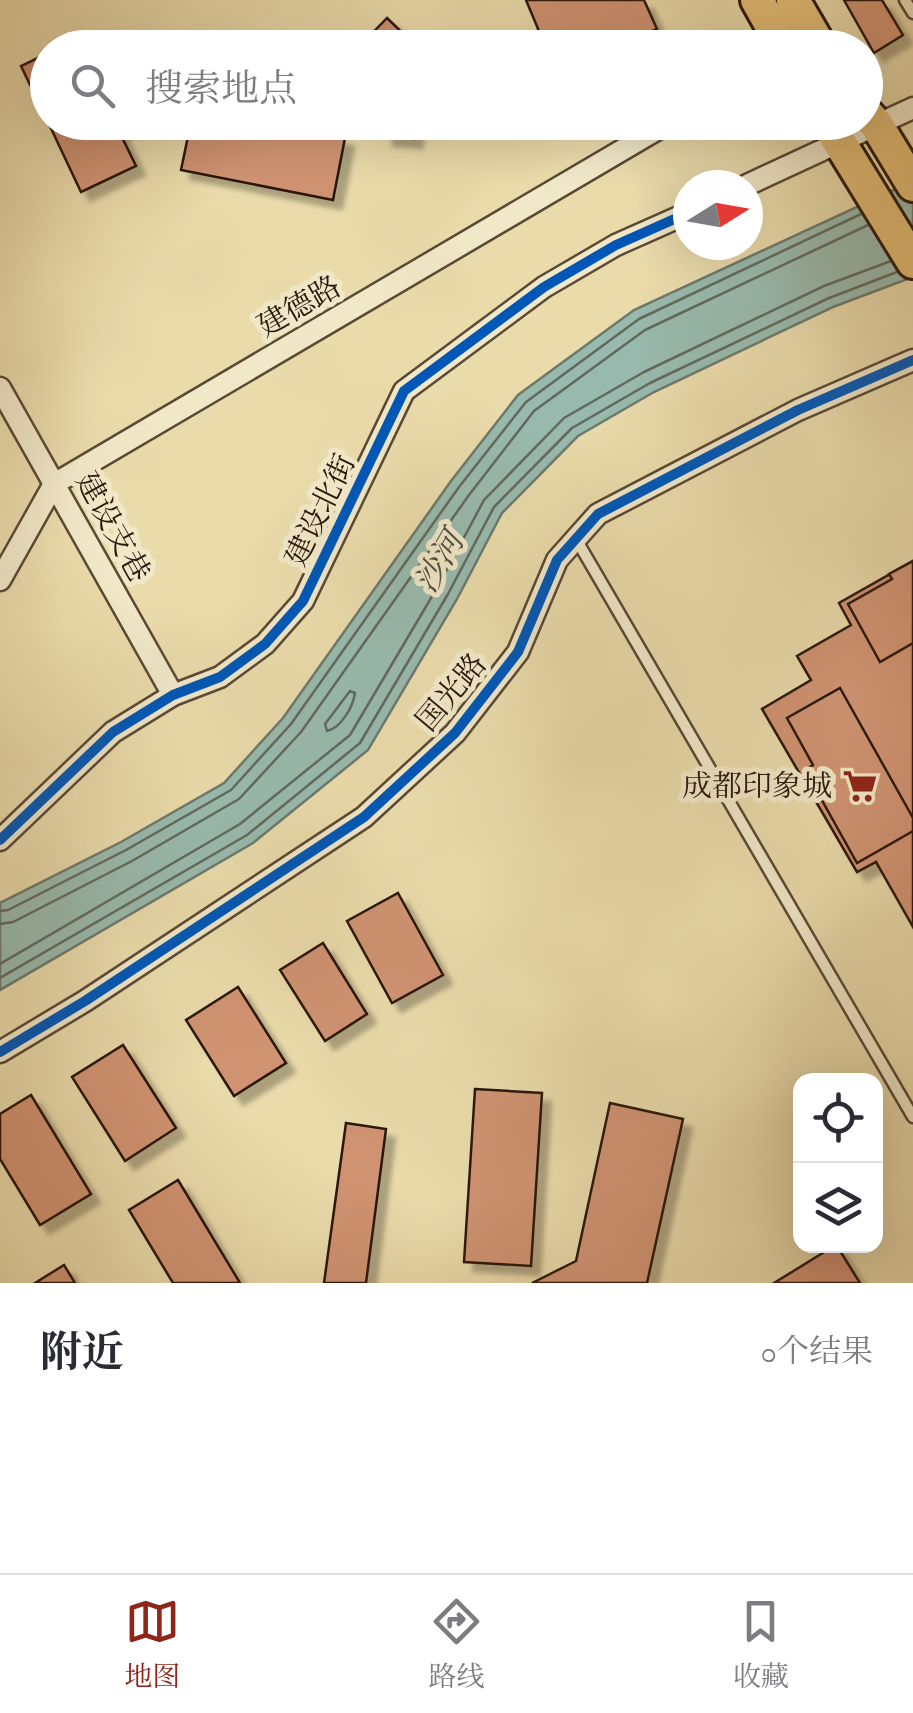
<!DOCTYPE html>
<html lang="zh">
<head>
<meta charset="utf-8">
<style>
	body { margin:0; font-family:"IM FELL Double Pica","Noto Serif SC",serif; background:#f2f2f3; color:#2b2b33 }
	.controls { position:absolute; right:30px; bottom:30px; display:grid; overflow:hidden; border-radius:20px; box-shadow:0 10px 40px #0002 }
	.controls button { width:90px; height:90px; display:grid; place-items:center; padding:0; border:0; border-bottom:2px solid #e1e1e2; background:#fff; color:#2b2b33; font:50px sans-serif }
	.compass { position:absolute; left:673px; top:170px; width:90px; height:90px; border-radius:50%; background:#fff; box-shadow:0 10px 40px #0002; rotate:79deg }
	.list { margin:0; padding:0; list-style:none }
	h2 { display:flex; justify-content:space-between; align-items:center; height:130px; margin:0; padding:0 40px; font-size:42px }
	h2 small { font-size:32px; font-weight:400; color:#7c7c81 }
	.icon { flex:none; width:55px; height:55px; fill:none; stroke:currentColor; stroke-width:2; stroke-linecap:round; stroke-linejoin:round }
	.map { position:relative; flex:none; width:913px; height:1283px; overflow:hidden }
	.search { position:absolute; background:#fff; box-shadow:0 10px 40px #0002; left:30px; right:30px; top:30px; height:110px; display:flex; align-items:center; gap:25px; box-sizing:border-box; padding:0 35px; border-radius:55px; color:#7c7c81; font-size:38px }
	.sheet { height:290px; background:#fff }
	nav { display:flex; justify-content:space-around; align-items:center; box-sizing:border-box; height:140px; border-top:2px solid #e1e1e2; background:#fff; font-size:28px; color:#7c7c81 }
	nav a { display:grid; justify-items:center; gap:5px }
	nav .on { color:#8f2418 }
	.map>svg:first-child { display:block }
	.water { fill:#98baae; stroke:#6c796d; stroke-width:2.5 }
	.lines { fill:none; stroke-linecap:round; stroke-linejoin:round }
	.shore { stroke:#61695d; stroke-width:2.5 }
	.building { fill:#d09372; stroke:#2a180c; stroke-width:2.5; filter:url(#shadow) }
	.service-casing { stroke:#5a4934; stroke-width:15 }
	.minor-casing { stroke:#5a4934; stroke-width:25 }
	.primary-casing { stroke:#2a180c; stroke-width:38 }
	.service { stroke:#f1e8c8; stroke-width:10 }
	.minor { stroke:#f1e8c8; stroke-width:20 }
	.primary { stroke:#e5be76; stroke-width:32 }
	.cycleway-casing { stroke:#f1e8c8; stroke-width:16 }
	.cycleway { stroke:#0057b8; stroke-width:10 }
	.labels { text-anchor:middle; stroke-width:10; stroke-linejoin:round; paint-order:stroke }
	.street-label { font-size:30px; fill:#2a180c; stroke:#f1e8c8 }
	.poi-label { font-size:30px; fill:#2a180c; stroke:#f1e8c8; text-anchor:end }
	.water-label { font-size:32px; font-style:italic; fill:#505145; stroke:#f1e8c8 }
</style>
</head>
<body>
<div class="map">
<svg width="913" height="1283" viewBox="0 0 913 1283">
	<defs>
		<filter id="shadow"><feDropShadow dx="9" dy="9" stdDeviation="2.5" flood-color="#0004"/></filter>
	</defs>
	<rect width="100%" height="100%" fill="#eadbab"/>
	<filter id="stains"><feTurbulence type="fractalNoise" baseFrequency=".002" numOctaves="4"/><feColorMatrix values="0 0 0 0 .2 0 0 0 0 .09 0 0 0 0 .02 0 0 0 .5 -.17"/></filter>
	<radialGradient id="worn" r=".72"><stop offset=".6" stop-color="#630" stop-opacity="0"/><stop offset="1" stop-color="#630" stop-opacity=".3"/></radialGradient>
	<polygon class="water" points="913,181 913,277 833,307 654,392 578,436 502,513 457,599 368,750 253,843 0,990 0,903 121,842 224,783 283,718 451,481 518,395 634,310"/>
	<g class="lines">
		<g class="shore">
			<path d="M350 691 355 693C353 707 341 728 327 731L325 724Z"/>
			<polyline points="0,911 8,910 126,850 231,790 291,724 459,487 526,402 639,319 861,214"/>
			<polyline points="0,924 13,922 132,861 239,799 301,732 469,495 534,411 645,330 868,225"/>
			<polyline points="0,964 240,824 350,735 437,588 484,500 564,418 644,372 824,286 891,261"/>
			<polyline points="0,978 247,835 360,743 448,594 494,507 572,428 650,383 829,298 897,272"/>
		</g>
	</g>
	<g class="building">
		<polygon points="526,0 644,0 657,29 613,48 546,48"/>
		<polygon points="844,0 882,0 903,35 874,53"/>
		<polygon points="387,18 418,48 358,48"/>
		<polygon points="48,53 48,122 21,66"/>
		<polygon points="48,122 136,122 119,131 136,166 81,192"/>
		<polygon points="191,122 266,122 345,138 333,200 181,170"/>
		<polygon points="384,122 414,122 414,139 384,137"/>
		<polygon points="913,561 913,927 876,862 857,872 762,709 811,680 797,656 851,625 839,603"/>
		<polygon points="913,561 913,643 880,662 848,604 892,579 889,574"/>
		<polygon points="840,688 913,818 913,831 857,863 805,770 813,765 787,718"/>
		<polygon points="398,893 443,975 392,1003 347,921"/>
		<polygon points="323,943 367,1014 325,1041 280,970"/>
		<polygon points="238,987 286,1063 234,1096 186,1020"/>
		<polygon points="123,1045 176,1128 125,1161 72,1077"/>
		<polygon points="475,1089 542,1093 531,1266 464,1262"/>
		<polygon points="31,1095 91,1194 40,1225 0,1159 0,1114"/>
		<polygon points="610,1103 683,1119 647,1283 532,1283 576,1261"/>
		<polygon points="346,1123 386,1129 366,1283 324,1283"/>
		<polygon points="178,1180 240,1283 173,1283 129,1210"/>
		<polygon points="837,1246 860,1283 774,1283 834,1246"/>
		<polygon points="64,1265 75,1283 35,1283"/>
	</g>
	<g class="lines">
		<g class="service-casing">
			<g id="service">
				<polyline points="905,0 913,13"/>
				<polyline points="576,539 913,1117"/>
			</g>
		</g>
		<g class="minor-casing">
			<g id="minor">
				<polyline points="747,185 913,108"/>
				<polyline points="0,388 173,695"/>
				<polyline points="0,580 54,484 670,122"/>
				<polyline points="0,840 113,732 173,695 220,677 265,644 303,601 404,391 544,287 616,245 688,213"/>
				<polyline points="0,1052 85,1001 364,817 455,733 518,652 557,560 598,514 798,410 913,360"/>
			</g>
		</g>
		<g class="primary-casing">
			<g id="primary">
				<polyline points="757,0 784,48"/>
				<polyline points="793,0 821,48"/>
				<polyline points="866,113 876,124 913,185"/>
				<polyline points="827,122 913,262"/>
			</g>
		</g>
		<use href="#service" class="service"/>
		<use href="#minor" class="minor"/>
		<use href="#primary" class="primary"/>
		<g class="cycleway-casing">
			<g id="cycleway">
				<polyline points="0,840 113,732 173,695 220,677 265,644 303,601 404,391 544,287 616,245 688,213"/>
				<polyline points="0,1052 85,1001 364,817 455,733 518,652 557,560 598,514 798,410 913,360"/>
			</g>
		</g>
		<use href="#cycleway" class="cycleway"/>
	</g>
	<defs>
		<g id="supermarket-bare" transform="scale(2.7)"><path d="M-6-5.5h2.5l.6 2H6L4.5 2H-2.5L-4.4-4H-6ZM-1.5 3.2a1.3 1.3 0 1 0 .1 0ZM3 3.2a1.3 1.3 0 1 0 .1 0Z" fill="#8f2418" stroke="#f1e8c8" stroke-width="2.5" paint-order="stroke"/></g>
	</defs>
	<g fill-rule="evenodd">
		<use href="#supermarket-bare" x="860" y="786"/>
	</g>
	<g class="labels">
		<g class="street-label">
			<text transform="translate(299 306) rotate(-30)" y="10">建德路</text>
			<text transform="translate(320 510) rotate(-64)" y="10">建设北街</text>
			<text transform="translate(113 527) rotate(61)" y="10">建设支巷</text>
			<text transform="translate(451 692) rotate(-50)" y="10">国光路</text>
		</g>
		<g class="poi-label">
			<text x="832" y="796">成都印象城</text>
		</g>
		<g class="water-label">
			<text transform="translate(439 562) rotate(-60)" y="11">沙河</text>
		</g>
	</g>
	<rect width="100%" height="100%" filter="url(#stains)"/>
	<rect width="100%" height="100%" fill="url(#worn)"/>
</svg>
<div class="controls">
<button><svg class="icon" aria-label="locate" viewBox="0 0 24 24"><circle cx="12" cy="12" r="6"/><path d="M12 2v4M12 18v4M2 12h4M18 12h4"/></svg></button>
<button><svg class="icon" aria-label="layers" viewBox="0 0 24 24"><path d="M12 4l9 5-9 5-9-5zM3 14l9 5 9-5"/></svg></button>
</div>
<svg class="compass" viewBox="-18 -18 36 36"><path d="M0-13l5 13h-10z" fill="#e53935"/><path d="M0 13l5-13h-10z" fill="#7c7c81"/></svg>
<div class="search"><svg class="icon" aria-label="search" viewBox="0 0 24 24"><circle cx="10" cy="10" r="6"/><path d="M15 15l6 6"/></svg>搜索地点</div>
</div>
<section class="sheet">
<h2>附近<small>0个结果</small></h2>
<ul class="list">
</ul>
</section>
<nav>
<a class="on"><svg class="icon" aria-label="map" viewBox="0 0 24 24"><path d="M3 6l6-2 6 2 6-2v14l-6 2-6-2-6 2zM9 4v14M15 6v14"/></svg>地图</a>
<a><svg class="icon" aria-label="directions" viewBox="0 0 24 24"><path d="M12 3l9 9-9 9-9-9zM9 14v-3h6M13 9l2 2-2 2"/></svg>路线</a>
<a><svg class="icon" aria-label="saved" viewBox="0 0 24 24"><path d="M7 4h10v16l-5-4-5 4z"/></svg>收藏</a>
</nav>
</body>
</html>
